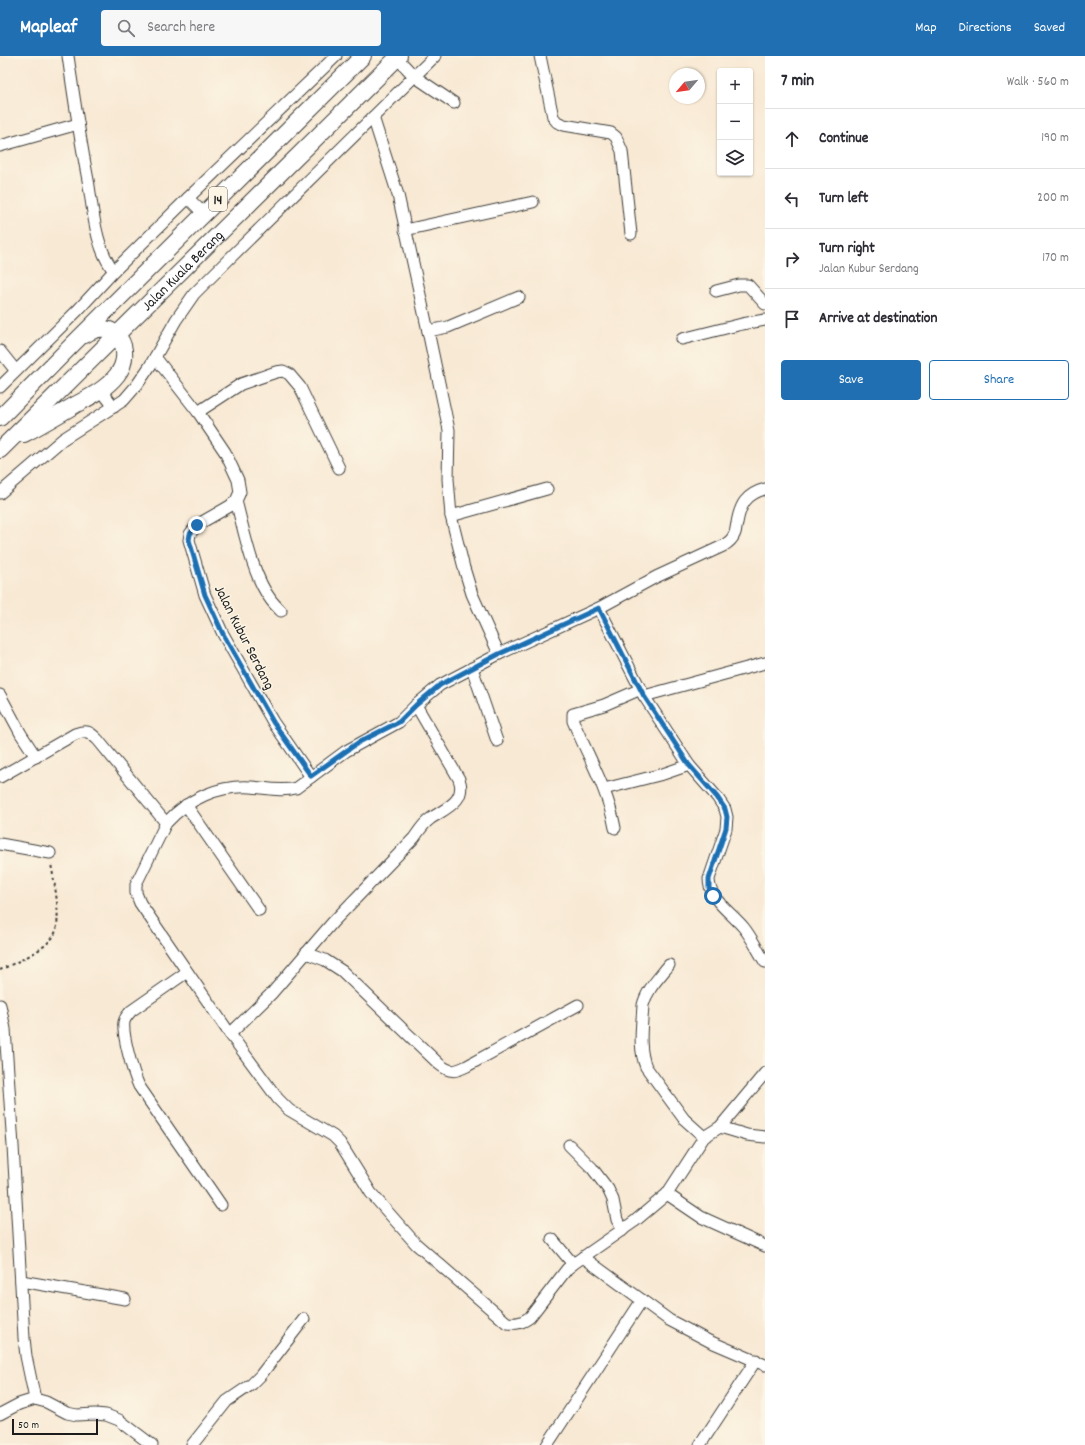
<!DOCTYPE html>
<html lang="en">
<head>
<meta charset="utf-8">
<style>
	body { margin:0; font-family:Dekko,sans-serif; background:#f7f7f7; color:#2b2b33 }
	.controls { position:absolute; right:12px; top:12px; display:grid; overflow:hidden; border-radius:4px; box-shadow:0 1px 3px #0004 }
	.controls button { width:36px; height:36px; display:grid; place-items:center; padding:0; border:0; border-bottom:1px solid #e1e1e2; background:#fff; color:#2b2b33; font:20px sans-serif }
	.compass { position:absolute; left:669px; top:12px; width:36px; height:36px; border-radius:50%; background:#fff; box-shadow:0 1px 3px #0004; rotate:241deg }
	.scale { position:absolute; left:12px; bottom:10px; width:86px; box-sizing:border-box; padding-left:4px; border:2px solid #1c1c1c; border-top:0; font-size:11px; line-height:14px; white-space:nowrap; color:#1c1c1c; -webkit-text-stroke:3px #fcf5e5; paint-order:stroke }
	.stop { position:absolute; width:12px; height:12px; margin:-9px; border:3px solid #1f6fb2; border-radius:50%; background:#fff }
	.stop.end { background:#1f6fb2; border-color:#fff; box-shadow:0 1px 4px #0008 }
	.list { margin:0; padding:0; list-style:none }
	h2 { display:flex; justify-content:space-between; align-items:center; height:52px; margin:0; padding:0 16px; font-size:17px }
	h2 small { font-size:13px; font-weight:400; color:#7c7c81 }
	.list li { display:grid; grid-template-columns:26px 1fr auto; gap:12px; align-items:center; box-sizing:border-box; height:60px; padding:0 16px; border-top:1px solid #e1e1e2 }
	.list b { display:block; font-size:15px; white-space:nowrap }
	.list p { margin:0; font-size:13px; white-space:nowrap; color:#7c7c81 }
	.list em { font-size:13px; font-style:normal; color:#7c7c81 }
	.actions { display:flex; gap:8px; padding:12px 16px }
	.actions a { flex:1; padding:9px 0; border:1px solid #1f6fb2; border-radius:4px; text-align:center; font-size:14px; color:#1f6fb2 }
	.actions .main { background:#1f6fb2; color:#fff }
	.icon { flex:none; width:22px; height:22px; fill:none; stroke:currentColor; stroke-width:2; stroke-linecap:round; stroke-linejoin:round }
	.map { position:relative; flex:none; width:765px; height:1389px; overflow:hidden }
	header { display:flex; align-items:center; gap:24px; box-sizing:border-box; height:56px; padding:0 20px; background:#1f6fb2; color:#fff }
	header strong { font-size:19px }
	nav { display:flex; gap:22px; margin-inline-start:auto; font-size:14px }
	.search { width:280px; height:36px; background:#f7f7f7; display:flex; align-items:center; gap:10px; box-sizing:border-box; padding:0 14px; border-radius:4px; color:#7c7c81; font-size:15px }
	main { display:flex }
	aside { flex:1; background:#fff }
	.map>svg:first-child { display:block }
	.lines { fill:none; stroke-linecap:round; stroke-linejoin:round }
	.minor-casing { stroke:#3d3b38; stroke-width:13 }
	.highway-casing { stroke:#3d3b38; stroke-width:18 }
	.path { stroke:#3d3b38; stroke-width:2; stroke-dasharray:3 3; stroke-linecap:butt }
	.minor { stroke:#fff; stroke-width:11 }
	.highway { stroke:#fff; stroke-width:16 }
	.route { stroke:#1f6fb2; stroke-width:5 }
	.labels { text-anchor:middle; stroke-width:3; stroke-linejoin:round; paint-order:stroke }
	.shield { fill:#fcf5e5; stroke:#5f5d58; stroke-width:1 }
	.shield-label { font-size:14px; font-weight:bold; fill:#1c1c1c }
	.street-label { font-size:15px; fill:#1c1c1c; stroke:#fcf5e5 }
</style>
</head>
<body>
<header>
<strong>Mapleaf</strong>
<div class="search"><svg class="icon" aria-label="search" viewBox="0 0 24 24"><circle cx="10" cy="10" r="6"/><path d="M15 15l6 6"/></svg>Search here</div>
<nav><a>Map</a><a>Directions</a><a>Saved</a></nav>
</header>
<main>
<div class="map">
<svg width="765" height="1389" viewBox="0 0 765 1389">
	<rect width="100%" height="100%" fill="#fcf5e5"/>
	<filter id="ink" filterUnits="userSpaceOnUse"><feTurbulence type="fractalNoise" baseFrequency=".025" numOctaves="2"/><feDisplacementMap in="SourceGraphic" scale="8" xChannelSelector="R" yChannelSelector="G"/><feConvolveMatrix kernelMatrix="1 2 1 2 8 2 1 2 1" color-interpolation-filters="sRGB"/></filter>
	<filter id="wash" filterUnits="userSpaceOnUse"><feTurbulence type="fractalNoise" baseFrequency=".012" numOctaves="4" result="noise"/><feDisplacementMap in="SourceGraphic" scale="16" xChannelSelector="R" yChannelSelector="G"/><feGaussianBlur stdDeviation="0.9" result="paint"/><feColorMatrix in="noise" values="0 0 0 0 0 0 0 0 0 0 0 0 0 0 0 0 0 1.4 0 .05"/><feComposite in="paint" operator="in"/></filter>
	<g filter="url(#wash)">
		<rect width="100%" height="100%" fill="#f8e9d4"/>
	</g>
	<g filter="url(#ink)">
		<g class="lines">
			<g class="minor-casing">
				<g id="minor">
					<path d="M68 0C74 42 80 83 88 124 93 153 95 192 114 215"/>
					<polyline points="540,0 553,61 557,66 564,69 611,77 616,81 622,95 631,178"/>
					<polyline points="397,2 414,20 454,47"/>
					<polyline points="373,61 398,139 428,275 449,374 448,423 451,460 464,512 472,538 499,598"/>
					<polyline points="0,90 78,68"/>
					<polyline points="188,142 204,158"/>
					<polyline points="405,174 533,146"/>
					<polyline points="716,235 739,229 748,229 765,248"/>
					<polyline points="428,275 448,271 519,241"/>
					<polyline points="682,283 742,268 765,264"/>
					<polyline points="0,295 16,315"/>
					<polyline points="155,301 198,356 225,396 238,424 240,436 236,445 230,450 197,469 190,478 189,484 205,539 223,578 273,666 311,721"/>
					<polyline points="0,331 78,254 114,215 188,142 336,0"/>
					<polyline points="101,334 114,351"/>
					<polyline points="198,356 241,328 276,316 283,315 289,318 300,331 339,412"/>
					<path d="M765 433C746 438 740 449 737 467 736 471 736 476 734 479 732 484 728 487 723 490L656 521 599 552 499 598 440 629 416 649 399 666 346 695 296 732C281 736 266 732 251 731 218 729 188 743 166 767L136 828V837L140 847 230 978 278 1043 289 1054 333 1080 340 1087 371 1137 416 1188 507 1267C517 1268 522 1267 530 1261L567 1213 573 1208 635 1165 667 1138 704 1081 720 1071 765 1017"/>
					<polyline points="0,437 63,383 124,344 137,329 150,310 176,264 194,238 228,204 435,0"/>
					<path d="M236 445C244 474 252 519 271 544 274 548 278 552 281 555"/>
					<polyline points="451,460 547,433"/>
					<path d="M599 552 644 640 689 709 717 741 725 753 727 761 726 773 709 823C709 844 731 856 744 872 752 882 758 895 765 906"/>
					<polyline points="472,612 497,685"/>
					<polyline points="0,639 21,678 36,701"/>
					<polyline points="644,640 765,607"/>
					<path d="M0 721 75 678C87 674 89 675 98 684L166 767"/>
					<polyline points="604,733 663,718 689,709"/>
					<polyline points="186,749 259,854"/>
					<path d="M615 772C608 734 588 700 573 665V658L604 649 641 633"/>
					<polyline points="0,788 50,797"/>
					<path d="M306 897 325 904 342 915 439 1008C450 1017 455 1016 467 1010L578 949"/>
					<path d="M669 909C659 922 647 933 643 949 642 969 638 992 646 1011L684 1063 704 1081"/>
					<path d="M187 916 131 955C128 959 125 961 124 966 122 979 133 1017 139 1030L221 1149"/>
					<polyline points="0,949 5,973 13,1090 24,1282 26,1300 35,1343 19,1348 0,1358"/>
					<path d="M230 978 272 937 333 866 414 782C419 775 423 768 430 763 446 752 467 745 459 723L416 649"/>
					<polyline points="720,1071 747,1079 765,1081"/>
					<polyline points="569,1089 592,1112 608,1133 613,1144 617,1164 623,1174"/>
					<polyline points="667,1138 701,1161 765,1190"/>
					<polyline points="552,1183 573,1208"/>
					<polyline points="583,1201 669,1264 709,1285 765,1309"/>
					<polyline points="21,1225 125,1243"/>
					<polyline points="35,1343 46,1346 67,1357 77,1359 95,1358 106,1359 119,1364 152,1389"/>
					<polyline points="192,1389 227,1345 252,1328 260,1320 304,1263"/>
					<polyline points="547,1389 642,1244"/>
					<polyline points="700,1389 756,1304"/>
				</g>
			</g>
			<g class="highway-casing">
				<g id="highway">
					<polyline points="0,362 74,287 363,0"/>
					<path d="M24 378C41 369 58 359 75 349 90 341 106 333 117 319 136 295 115 258 85 279"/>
					<path id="s1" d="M0 394 399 0"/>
				</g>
			</g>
			<path class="path" d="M0 914C16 906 42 896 53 881 63 867 54 825 51 808"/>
			<use href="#minor" class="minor"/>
			<use href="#highway" class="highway"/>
		</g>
	</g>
	<g class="lines" filter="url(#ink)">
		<polyline class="route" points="197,469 190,478 189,484 205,539 223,578 273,666 311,720 359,686 399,666 416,649 440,629 499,598 599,552 644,640 689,709 717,741 725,753 727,761 726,772 709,823 709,832 713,840"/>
	</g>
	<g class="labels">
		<rect class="shield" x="209" y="131" width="18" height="24" rx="3"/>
		<g class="shield-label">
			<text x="218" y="148">14</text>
		</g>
		<g class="street-label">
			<text dy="5" stroke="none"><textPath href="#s1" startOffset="256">Jalan Kuala Berang</textPath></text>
			<text transform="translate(245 581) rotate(63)" y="5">Jalan Kubur Serdang</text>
		</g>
	</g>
</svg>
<div class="controls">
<button>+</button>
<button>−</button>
<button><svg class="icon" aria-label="layers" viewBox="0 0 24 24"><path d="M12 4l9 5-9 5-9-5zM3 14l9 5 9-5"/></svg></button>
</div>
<svg class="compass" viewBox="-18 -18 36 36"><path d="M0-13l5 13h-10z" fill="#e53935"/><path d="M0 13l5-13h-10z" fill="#7c7c81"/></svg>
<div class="scale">50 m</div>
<div class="stop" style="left:713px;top:840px"></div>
<div class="stop end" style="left:197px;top:469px"></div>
</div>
<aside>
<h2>7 min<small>Walk · 560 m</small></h2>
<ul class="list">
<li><svg class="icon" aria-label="ahead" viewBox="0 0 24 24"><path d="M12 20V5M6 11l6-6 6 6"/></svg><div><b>Continue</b></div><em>190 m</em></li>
<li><svg class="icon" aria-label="left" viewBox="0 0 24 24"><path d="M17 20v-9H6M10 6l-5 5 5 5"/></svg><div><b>Turn left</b></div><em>200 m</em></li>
<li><svg class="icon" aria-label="right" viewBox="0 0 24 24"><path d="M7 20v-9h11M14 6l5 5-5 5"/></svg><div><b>Turn right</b><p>Jalan Kubur Serdang</p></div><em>170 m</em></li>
<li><svg class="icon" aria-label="arrive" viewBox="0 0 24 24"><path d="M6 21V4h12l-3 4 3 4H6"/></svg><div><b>Arrive at destination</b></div></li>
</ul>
<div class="actions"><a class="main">Save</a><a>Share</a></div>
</aside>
</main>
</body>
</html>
